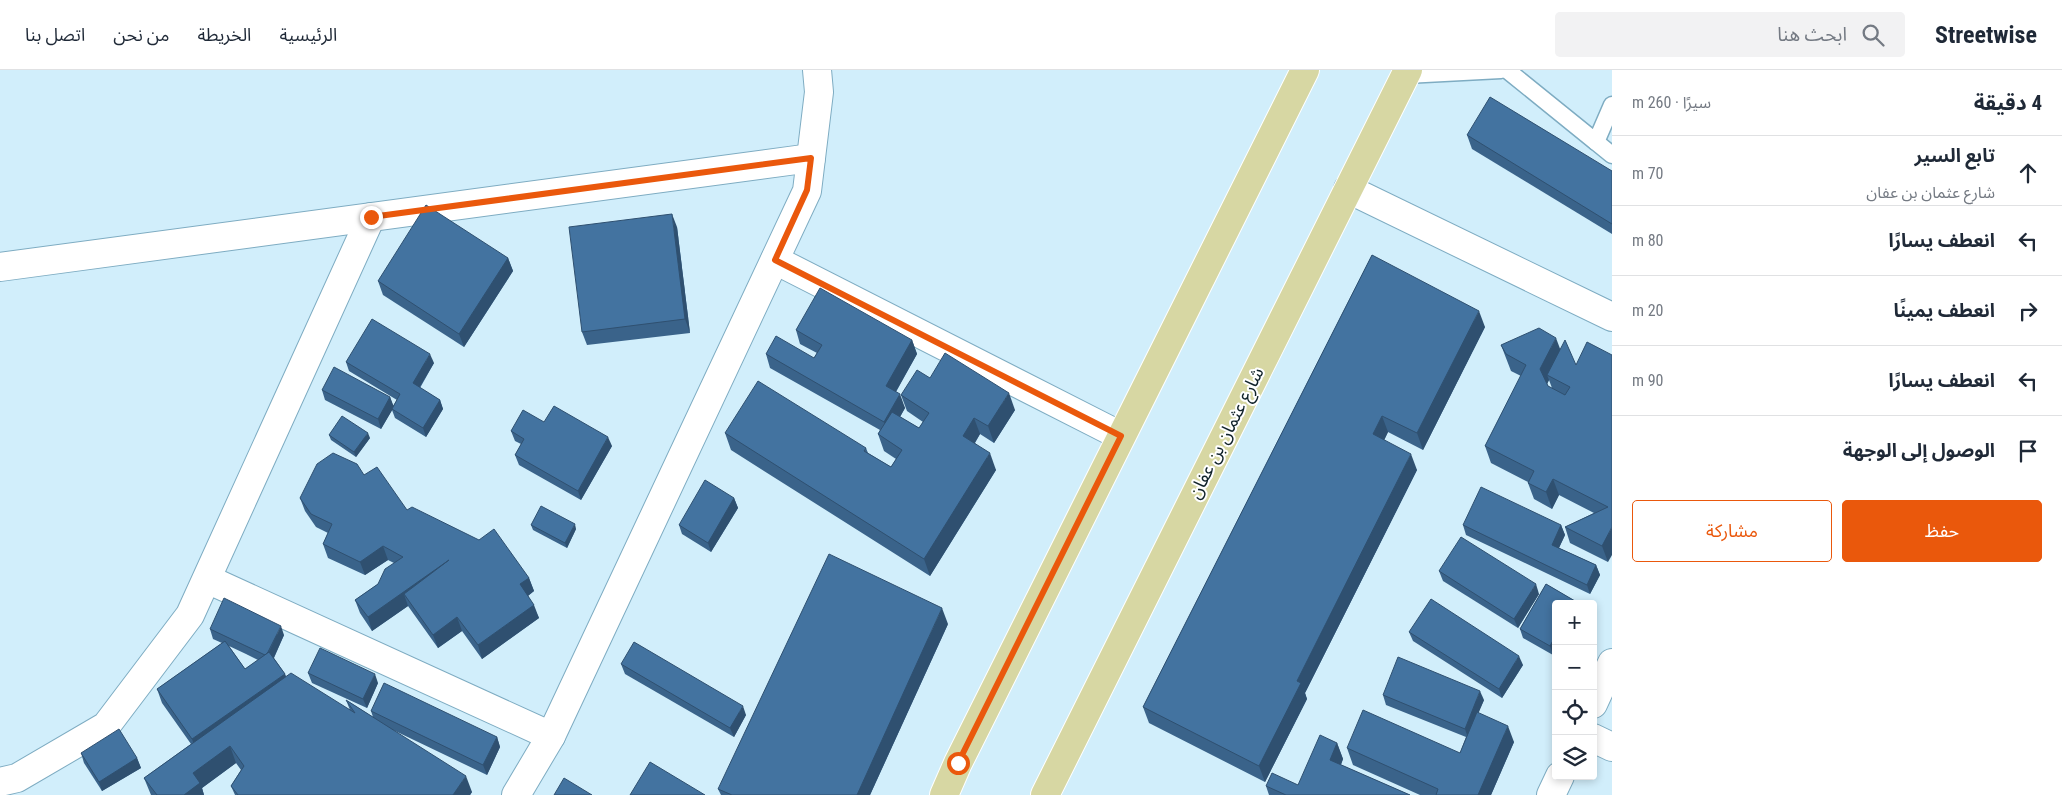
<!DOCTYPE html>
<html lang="ar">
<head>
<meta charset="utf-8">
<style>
	body { margin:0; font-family:"Roboto Condensed","Noto Sans Arabic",sans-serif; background:#f2f2f3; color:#1f2937; direction:rtl }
	.controls { position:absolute; right:15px; bottom:15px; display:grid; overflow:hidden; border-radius:5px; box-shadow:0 2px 8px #0003 }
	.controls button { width:45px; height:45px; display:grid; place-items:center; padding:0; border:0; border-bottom:1px solid #e0e1e3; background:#fff; color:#1f2937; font:25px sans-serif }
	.stop { position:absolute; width:15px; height:15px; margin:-11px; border:4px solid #ea580c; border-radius:50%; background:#fff }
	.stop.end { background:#ea580c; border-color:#fff; box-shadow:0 1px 5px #0008 }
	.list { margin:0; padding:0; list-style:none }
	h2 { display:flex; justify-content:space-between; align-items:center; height:65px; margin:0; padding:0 20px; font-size:21px }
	h2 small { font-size:16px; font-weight:400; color:#747a83 }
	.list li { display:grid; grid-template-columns:32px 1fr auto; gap:15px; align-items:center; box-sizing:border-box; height:70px; padding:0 20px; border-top:1px solid #e0e1e3 }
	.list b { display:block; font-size:19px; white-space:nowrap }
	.list p { margin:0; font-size:16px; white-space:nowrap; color:#747a83 }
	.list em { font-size:16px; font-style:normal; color:#747a83 }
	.actions { display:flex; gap:10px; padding:15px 20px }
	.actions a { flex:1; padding:11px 0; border:1px solid #ea580c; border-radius:5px; text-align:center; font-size:18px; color:#ea580c }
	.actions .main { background:#ea580c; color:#fff }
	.icon { flex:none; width:28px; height:28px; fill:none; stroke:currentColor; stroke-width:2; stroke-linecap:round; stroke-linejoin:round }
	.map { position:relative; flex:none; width:1612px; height:725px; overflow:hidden; direction:ltr }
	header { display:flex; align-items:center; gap:30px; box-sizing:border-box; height:70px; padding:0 25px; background:#fff; border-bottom:1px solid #e0e1e3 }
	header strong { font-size:24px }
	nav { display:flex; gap:28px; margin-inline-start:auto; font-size:18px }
	.search { width:350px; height:45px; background:#f2f2f3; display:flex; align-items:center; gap:12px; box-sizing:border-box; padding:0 18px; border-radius:5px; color:#747a83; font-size:19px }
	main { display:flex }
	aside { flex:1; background:#fff }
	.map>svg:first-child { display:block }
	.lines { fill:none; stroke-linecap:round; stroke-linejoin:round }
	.lane-casing { stroke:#7eacc2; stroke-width:19 }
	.street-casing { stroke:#7eacc2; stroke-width:30 }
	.primary-casing { stroke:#fff; stroke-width:30 }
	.lane { stroke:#fff; stroke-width:16 }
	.street { stroke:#fff; stroke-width:28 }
	.primary { stroke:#d7d7a3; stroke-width:28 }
	.wall { fill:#3a638a; fill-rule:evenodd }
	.shaded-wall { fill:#2f5070 }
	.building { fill:#4373a0; stroke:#2f5070 }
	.route { stroke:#ea580c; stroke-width:6 }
	.labels { text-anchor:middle; stroke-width:4; stroke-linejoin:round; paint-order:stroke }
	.street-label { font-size:18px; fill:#10222a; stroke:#fff }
</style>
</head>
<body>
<header>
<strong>Streetwise</strong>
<div class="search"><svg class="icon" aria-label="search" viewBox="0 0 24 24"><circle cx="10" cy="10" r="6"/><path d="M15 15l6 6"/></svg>ابحث هنا</div>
<nav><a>الرئيسية</a><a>الخريطة</a><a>من نحن</a><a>اتصل بنا</a></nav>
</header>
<main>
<aside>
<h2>4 دقيقة<small>سيرًا · 260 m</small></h2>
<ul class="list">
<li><svg class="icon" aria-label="ahead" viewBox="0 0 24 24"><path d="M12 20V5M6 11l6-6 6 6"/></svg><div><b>تابع السير</b><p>شارع عثمان بن عفان</p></div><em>70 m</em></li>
<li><svg class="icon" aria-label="left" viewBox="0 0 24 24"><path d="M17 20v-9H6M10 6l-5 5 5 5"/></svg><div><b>انعطف يسارًا</b></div><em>80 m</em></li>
<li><svg class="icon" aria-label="right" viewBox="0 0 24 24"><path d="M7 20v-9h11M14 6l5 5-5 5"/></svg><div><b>انعطف يمينًا</b></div><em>20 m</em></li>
<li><svg class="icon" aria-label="left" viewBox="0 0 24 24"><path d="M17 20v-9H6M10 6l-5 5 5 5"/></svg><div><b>انعطف يسارًا</b></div><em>90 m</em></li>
<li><svg class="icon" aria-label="arrive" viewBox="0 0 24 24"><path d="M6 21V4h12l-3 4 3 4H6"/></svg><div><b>الوصول إلى الوجهة</b></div></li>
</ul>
<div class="actions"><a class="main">حفظ</a><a>مشاركة</a></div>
</aside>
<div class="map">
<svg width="1612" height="725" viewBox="0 0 1612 725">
	<rect width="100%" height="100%" fill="#d1eefb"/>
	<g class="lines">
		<g class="lane-casing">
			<g id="lane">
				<polyline points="1507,0 1596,72 1612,35"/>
				<polyline points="1406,5 1501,0"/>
				<polyline points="1596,72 1612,85"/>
			</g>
		</g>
		<g class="street-casing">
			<g id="street">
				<polyline points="1348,119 1612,247"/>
				<polyline points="775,190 1121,366"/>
				<polyline points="0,197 811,88"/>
				<polyline points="207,509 551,666"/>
				<polyline points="1593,634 1612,593"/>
				<polyline points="1593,668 1612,677"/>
				<polyline points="0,712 17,708 106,656 190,545 371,147"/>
				<polyline points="516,725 551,666 807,121 819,22 817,0"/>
				<polyline points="1551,725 1560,706"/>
			</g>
		</g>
		<g class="primary-casing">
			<g id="primary">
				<polyline points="944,725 958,693 1305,0"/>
				<polyline points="1045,725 1408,0"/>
			</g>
		</g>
		<use href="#lane" class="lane"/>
		<use href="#street" class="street"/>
		<use href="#primary" class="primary"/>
	</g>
	<g class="wall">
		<polygon points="1467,65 1612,101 1612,164 1472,79"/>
		<polygon points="677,157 690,263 587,275 582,262"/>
		<polygon points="1372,185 1485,257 1423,380 1388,362 1384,370 1417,400 1305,623 1307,629 1265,712 1149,653 1143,637"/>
		<polygon points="508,188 513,201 464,277 383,225 378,211"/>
		<polygon points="796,260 912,270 917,284 896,322 905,338 900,347 919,358 923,352 907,341 901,325 930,308 1015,340 994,373 980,364 975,373 996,400 930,506 731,380 725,363 866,378 868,383 891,397 896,389 884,381 878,364 880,360 770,298 766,284 814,288 817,283 800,274"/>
		<path d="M1501 275 1560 279 1576 295 1612 285 1608 492 1570 473 1565 457 1594 443 1559 425 1552 439 1534 429 1528 413V412L1491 393 1485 376 1521 306 1511 301ZM1549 310 1552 318 1548 316 1547 314Z"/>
		<polygon points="346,292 434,293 420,318 440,330 443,339 426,367 395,348 392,340 381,359 325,330 322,320 390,327 393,336 397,330 349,301"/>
		<polygon points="544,352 612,376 581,430 519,395 515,385 521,374 515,371 511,361"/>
		<polygon points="329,365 370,368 356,387 331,370"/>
		<polygon points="364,405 407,440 529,508 534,521 528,526 539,548 482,589 462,561 438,578 408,536 372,561 360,543 355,530 378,514 394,493 388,490 365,505 328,488 323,474 328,463 316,457 305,441 300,428"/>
		<polygon points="734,428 738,438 711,482 682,464 679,455"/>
		<polygon points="531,455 576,459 567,478 533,460"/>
		<polygon points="1463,455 1561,455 1565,465 1559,478 1596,495 1600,505 1590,524 1466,465"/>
		<polygon points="1439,501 1539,524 1518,558 1443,511"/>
		<polygon points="1546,514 1575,531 1576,534 1556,534 1556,581 1553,585 1523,568 1520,559"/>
		<polygon points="948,554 870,725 721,725 718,719"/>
		<path d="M210 559 284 565 274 588 285 604 286 607 350 640 346 630 373 647 371 641 497 667 500 677 487 705 393 660 472 722 470 725H235L231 716 241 700 236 693 202 718 204 725H151L144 708 191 674 162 633 157 619 222 573 213 569ZM229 576 246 584 258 590 245 599Z"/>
		<polygon points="1409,562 1523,595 1502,628 1413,571"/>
		<polygon points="621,594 746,645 734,667 625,604"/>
		<polygon points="308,603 378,613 367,638 312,613"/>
		<polygon points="1383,625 1484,630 1478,643 1514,672 1491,725 1420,725 1353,695 1347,678 1460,683 1466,667 1386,635"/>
		<polygon points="1337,673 1343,689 1341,695 1410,725 1269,725 1266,716 1298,715"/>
		<polygon points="81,683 137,688 141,698 102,721 84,693"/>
	</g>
	<g class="shaded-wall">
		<polygon points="672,144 677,157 690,263 685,249"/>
		<polygon points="508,188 513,201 464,277 459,264"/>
		<polygon points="1479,241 1485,257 1423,380 1417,363"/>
		<polygon points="1556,268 1562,284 1547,305 1549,310 1546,316 1540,299"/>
		<polygon points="912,270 917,284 891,330 886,316"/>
		<polygon points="430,284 434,293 416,323 413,313"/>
		<polygon points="1009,323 1015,340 994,373 988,356"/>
		<polygon points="900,324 905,338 889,366 884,352"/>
		<polygon points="390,327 394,337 381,359 378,349"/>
		<polygon points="440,330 443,339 426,367 423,358"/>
		<polygon points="1382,346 1388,362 1379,381 1373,364"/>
		<polygon points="974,348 980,364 969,382 963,366"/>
		<polygon points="368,363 370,368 356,387 354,382"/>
		<polygon points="608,367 612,376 581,430 578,421"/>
		<polygon points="990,383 996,400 930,506 924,489"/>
		<polygon points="1411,384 1417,400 1305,623 1307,629 1265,712 1259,696 1297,611"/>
		<polygon points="1553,409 1559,425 1552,439 1546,422"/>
		<polygon points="734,428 738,438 711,482 708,473"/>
		<polygon points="575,454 576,459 567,478 565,473"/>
		<polygon points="1561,455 1565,465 1556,484 1552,475"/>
		<polygon points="1612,457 1612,485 1608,492 1602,476"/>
		<polygon points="383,476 388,490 365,505 360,492"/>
		<polygon points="449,490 404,524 408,536 372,561 368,547"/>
		<polygon points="1596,495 1600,505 1590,524 1587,515"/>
		<polygon points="529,508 534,521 525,528 520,514"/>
		<polygon points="1536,514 1539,524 1518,558 1514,549"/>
		<polygon points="534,535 539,548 482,589 478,575"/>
		<polygon points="942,538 948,554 870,725 857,725"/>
		<polygon points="457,547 462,561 438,578 433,565"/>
		<polygon points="281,556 284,565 270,596 267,586"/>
		<polygon points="1556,565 1556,581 1553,585 1550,576"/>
		<polygon points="1519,586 1523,595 1502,628 1499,619"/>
		<polygon points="285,604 290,618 197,683 192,669"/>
		<polygon points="375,604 378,613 367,638 363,629"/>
		<polygon points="1480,621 1484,630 1468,668 1465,659"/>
		<polygon points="743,636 746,645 734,667 730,658"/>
		<polygon points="1508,656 1514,672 1491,725 1478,725"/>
		<polygon points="497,667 500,677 487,705 483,695"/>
		<polygon points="1337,673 1343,689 1336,706 1330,690"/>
		<polygon points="230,676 236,693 202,718 204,725 184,725 193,703"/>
		<polygon points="137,688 141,698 102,721 99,712"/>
		<polygon points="466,706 472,722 470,725 453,725"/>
	</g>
	<g class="building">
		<polygon points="1490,27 1612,101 1612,154 1467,65"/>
		<polygon points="426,135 508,188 459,264 378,211"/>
		<polygon points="672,144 685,249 582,262 569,157"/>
		<polygon points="1372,185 1479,241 1417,363 1382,346 1373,364 1411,384 1297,611 1301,613 1259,696 1143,637"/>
		<polygon points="820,218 912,270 886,316 900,324 884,352 766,284 776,266 814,288 822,275 796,260"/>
		<polygon points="372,249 430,284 413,313 440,330 423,358 392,339 400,324 346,292"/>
		<polygon points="1539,258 1556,268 1540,299 1548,316 1565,325 1570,317 1547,305 1565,270 1576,295 1587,272 1612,285 1612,457 1602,476 1565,457 1608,437 1553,409 1546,422 1528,413 1534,401 1485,376 1526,295 1506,284 1501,275"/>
		<polygon points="945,283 1009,323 988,356 974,348 963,366 990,383 924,489 725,363 758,311 866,378 864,381 891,397 902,380 878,364 892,342 919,358 929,343 901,325 917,300 930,308"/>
		<polygon points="334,297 390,327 378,349 322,320"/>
		<polygon points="554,336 608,367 578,421 515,385 524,369 511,361 523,340 544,352"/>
		<polygon points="342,346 368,363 354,382 329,365"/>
		<polygon points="333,383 357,394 364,405 377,397 407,440 412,437 479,470 494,459 529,508 520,514 534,535 478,575 457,547 433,565 404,524 449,490 368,547 355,530 378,514 385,499 403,487 383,476 360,492 323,474 332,454 311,444 300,428 317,394"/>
		<polygon points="705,410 734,428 708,473 679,455"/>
		<polygon points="1481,417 1561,455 1552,475 1596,495 1587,515 1463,455"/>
		<polygon points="541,436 575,454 565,473 531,455"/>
		<polygon points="1461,467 1536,514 1514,549 1439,501"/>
		<polygon points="829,484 942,538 857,725 732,725 718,719"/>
		<polygon points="1546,514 1575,531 1574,534 1556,534 1556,565 1550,576 1520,559"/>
		<polygon points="224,528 281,556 268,582 265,585 210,559"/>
		<polygon points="1431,529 1519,586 1499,619 1409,562"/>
		<polygon points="225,571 245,599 269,582 285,604 192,669 157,619"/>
		<polygon points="634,572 743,636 730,658 621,594"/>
		<polygon points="320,578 375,604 363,629 308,603"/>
		<polygon points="1398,587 1480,621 1465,659 1383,625"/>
		<polygon points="291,603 355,643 346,630 466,706 453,725 238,725 231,716 244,696 230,676 193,703 200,713 184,725 157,725 144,708"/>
		<polygon points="384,613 497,667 483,695 371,641"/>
		<polygon points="1363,640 1460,683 1477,642 1508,656 1478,725 1436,725 1438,719 1347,678"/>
		<polygon points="119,659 137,688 99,712 81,683"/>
		<polygon points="1320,665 1337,673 1330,690 1410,725 1286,725 1266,716 1272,703 1298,715"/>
		<polygon points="650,692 705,725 630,725"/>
		<polygon points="564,708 592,725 554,725"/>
	</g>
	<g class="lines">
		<polyline class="route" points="371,147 811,88 807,120 775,190 1121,366 958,693"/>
	</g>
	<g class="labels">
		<g class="street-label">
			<text transform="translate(1226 363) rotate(-63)" y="6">شارع عثمان بن عفان</text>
		</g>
	</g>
</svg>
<div class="controls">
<button>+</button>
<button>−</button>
<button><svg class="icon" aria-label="locate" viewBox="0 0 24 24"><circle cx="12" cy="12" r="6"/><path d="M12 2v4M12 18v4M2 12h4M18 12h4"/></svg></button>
<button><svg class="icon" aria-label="layers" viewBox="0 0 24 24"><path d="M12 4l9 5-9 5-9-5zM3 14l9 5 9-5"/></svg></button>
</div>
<div class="stop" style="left:958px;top:693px"></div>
<div class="stop end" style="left:371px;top:147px"></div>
</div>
</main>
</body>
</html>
